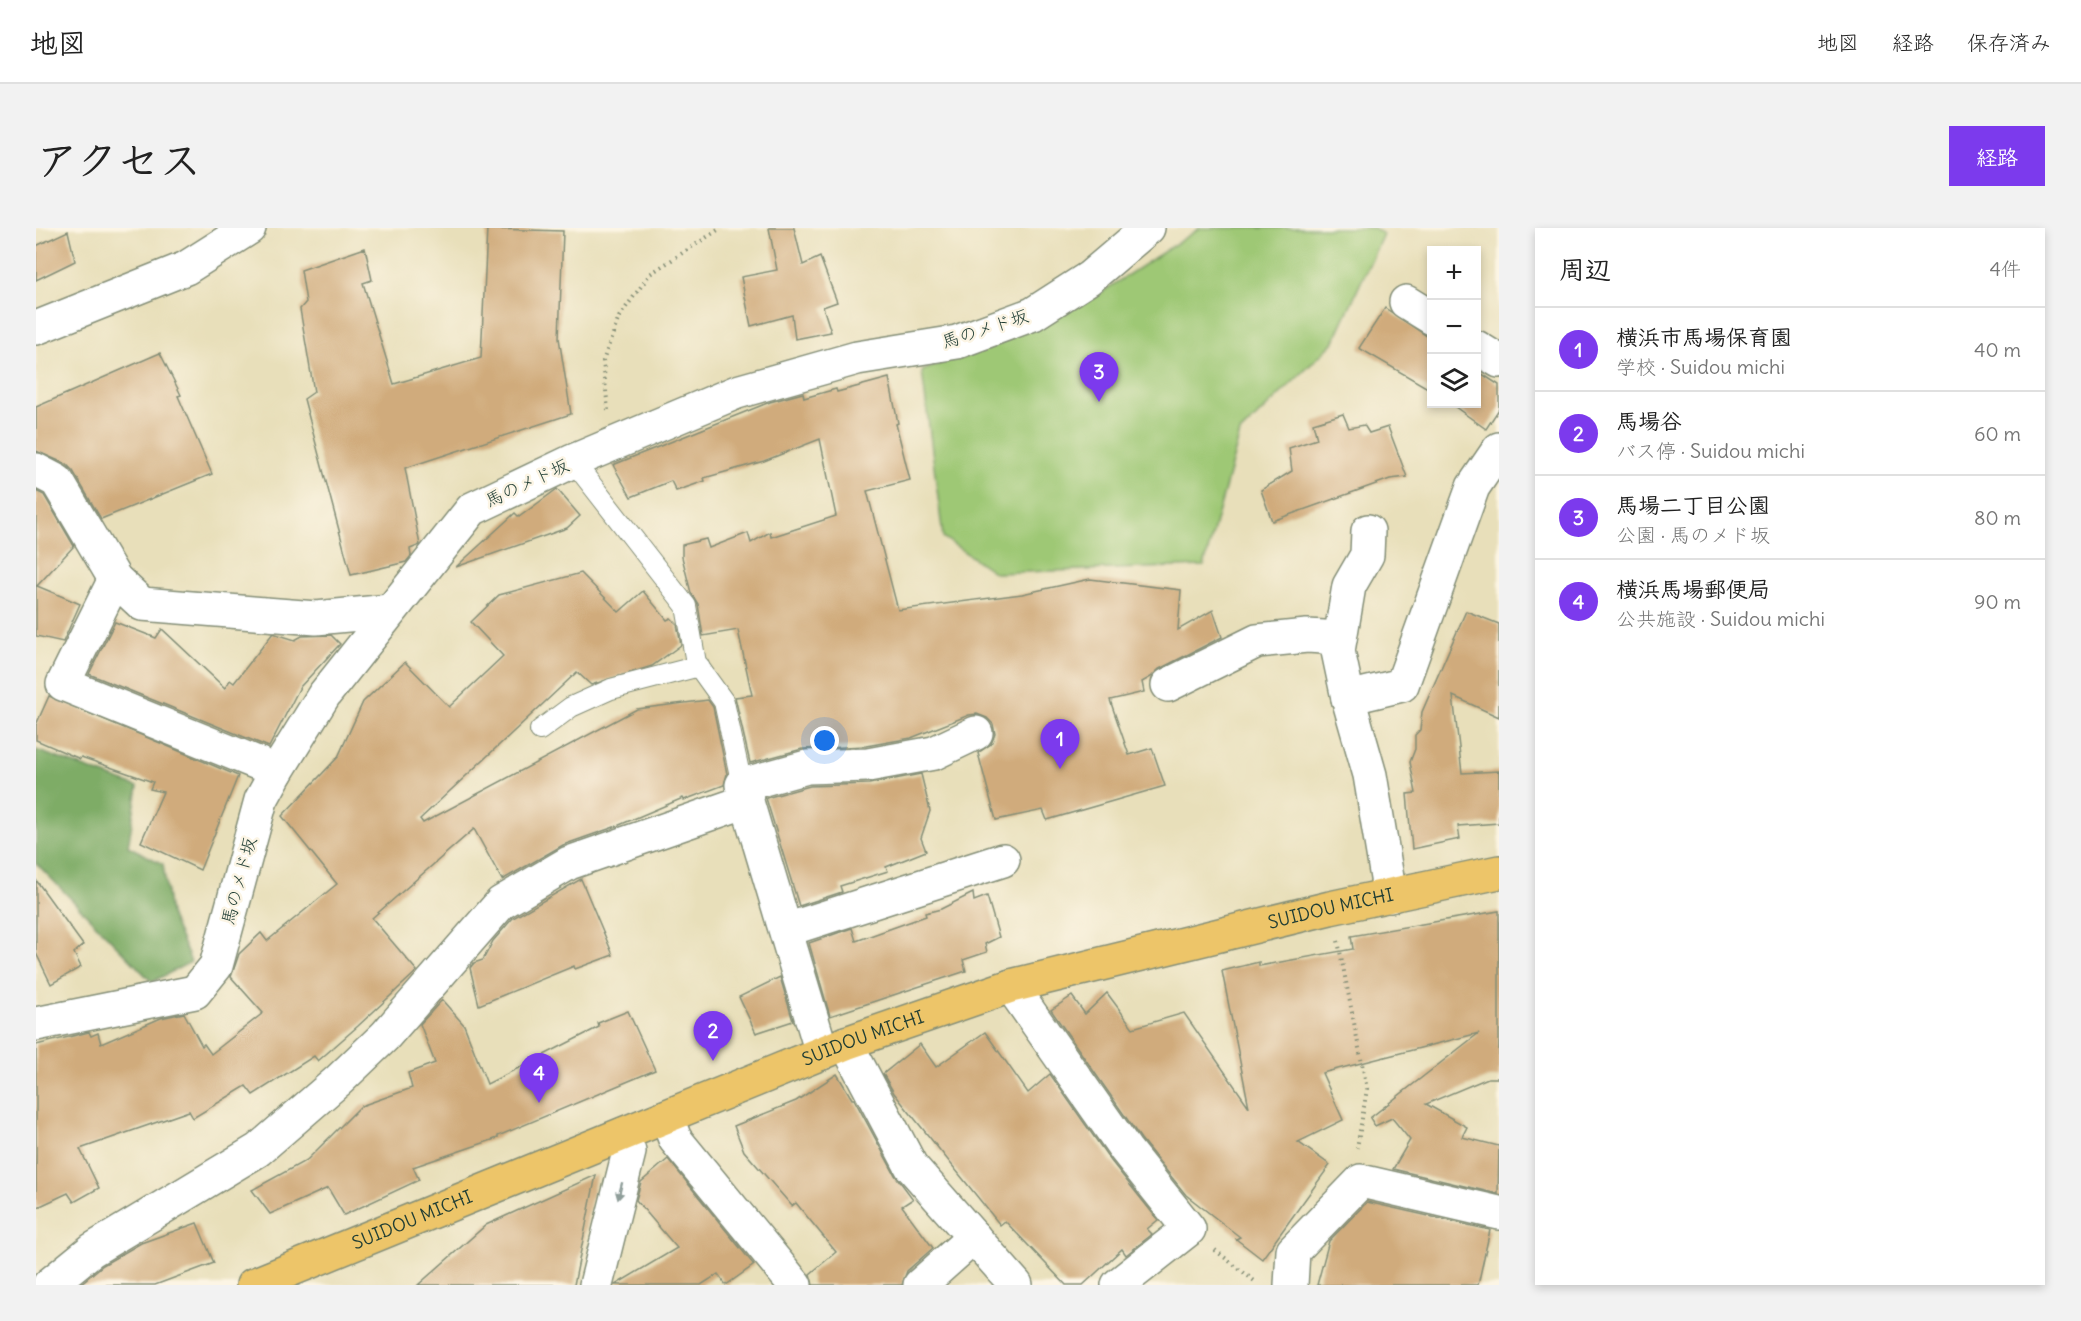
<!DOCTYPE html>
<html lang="ja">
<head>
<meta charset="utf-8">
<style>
	body { margin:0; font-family:Delius,"Klee One",sans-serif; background:#f2f2f2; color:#222 }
	.controls { position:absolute; right:18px; top:18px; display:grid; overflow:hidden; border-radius:0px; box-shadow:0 3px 9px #0003 }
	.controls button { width:54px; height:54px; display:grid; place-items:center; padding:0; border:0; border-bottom:2px solid #e0e0e0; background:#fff; color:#222; font:30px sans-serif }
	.you { position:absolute; left:789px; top:513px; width:21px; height:21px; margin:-15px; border:4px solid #fff; border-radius:50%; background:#1a73e8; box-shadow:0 0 0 9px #1a73e833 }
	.badge { display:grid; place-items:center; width:39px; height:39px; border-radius:50%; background:#7c3aed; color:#fff; font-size:20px; font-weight:700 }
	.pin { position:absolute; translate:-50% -50px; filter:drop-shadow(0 2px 3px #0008) }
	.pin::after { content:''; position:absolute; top:32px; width:21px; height:18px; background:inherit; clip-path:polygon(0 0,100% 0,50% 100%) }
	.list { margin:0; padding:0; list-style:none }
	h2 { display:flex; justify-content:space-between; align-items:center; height:78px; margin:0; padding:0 24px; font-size:26px }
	h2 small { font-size:20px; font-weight:400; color:#767676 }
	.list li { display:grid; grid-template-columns:39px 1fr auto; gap:18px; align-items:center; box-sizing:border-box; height:84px; padding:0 24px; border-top:2px solid #e0e0e0 }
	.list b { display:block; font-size:22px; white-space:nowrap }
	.list p { margin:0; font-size:20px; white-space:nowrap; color:#767676 }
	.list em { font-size:20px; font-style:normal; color:#767676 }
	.icon { flex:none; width:33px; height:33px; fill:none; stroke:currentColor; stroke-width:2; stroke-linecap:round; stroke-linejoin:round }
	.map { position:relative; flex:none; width:1463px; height:1057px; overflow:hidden; border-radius:0px }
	header { display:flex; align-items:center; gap:36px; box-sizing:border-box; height:84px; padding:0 30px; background:#fff; border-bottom:2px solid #e0e0e0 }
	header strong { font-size:28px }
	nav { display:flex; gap:33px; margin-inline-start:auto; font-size:21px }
	.intro { display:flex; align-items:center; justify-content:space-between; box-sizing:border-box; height:144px; padding:0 36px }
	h1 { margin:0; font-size:42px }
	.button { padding:15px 27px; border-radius:0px; background:#7c3aed; color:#fff; font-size:21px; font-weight:700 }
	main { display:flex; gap:36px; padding:0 36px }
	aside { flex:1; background:#fff; border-radius:0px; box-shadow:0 3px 9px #0003 }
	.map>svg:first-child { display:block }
	.green { fill:#9ec874; stroke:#5e8254; stroke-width:1.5 }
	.forest { fill:#7eac66; stroke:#4e744d; stroke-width:1.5 }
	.building { fill:#d0ab7b }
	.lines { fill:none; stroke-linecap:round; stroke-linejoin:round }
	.lane-casing { stroke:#848e77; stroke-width:22 }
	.street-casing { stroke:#848e77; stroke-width:36 }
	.primary-casing { stroke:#848e77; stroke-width:36 }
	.path { stroke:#848e77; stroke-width:4; stroke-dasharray:1.5 4.5; stroke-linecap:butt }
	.lane { stroke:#fff; stroke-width:20 }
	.street { stroke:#fff; stroke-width:33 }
	.primary { stroke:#edc569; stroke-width:33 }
	.oneway { fill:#8f9e9a }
	.labels { text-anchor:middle; stroke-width:5; stroke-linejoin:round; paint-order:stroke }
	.street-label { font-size:18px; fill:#1f3d34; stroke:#fcf5e5 }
</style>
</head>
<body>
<header>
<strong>地図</strong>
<nav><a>地図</a><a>経路</a><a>保存済み</a></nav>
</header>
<div class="intro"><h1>アクセス</h1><a class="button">経路</a></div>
<main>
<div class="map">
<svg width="1463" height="1057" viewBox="0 0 1463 1057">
	<rect width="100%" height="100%" fill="#fcf5e5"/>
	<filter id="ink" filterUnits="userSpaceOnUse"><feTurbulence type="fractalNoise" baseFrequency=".0167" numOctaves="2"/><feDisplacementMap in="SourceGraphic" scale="12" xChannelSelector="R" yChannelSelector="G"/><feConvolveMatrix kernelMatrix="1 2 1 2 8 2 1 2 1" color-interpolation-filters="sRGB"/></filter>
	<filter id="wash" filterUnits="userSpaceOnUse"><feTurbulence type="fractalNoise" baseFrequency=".008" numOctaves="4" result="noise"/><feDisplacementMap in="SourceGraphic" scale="24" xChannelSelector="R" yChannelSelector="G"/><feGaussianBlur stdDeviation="1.35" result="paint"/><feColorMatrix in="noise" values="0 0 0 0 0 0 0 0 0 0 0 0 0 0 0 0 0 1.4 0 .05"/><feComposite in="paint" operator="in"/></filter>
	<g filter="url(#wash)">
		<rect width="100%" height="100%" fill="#e8dfba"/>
		<polygon class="green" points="1164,0 1338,0 1347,6 1297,115 1204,205 1168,338 959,345 907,309 886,143 1049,75"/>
		<polygon class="forest" points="0,522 102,559 92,618 127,636 134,686 155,734 116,754 0,635"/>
		<g id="blocks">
			<g class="building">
				<polygon points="733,0 758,0 767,37 784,29 801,74 787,79 795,104 759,111 756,87 715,98 705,49 741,42"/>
				<polygon points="451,1 527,3 523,110 535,186 369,240 384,317 374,321 375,328 370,334 315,347 268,171 278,164 264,81 270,74 265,42 329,20 336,52 327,55 358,156 445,130"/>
				<polygon points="32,3 39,33 0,52 0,18"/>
				<polygon points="1349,80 1395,111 1395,162 1323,120"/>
				<polygon points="124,125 145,167 142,168 176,246 65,291 37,243 30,236 0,223 0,179"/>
				<polygon points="1440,142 1463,157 1463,181 1450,201 1415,176 1440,176"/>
				<polygon points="853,150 862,195 860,196 874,252 831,263 862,382 986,366 1054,351 1145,362 1142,402 1177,382 1186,409 1123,441 1115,449 1106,454 1108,464 1074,472 1093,527 1116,520 1129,558 1011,592 1007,582 960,592 942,525 955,516 959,506 957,496 951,490 941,486 933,487 875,510 830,518 766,521 714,535 699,469 716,467 702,402 667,408 662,376 655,365 646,329 646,317 670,311 673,320 712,305 715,315 734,304 735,309 800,288 784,211 728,233 668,250 669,253 640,263 635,253 595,269 577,237 734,174 767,165 768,170 800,161 801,164"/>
				<polygon points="1307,186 1313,200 1328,197 1333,205 1352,199 1371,249 1354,251 1236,293 1225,262 1256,243 1253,220 1281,211 1277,195"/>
				<polygon points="521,261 544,288 531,300 420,339 479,285 483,289"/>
				<polygon points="0,263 8,267 38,318 1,358 44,376 27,414 0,408"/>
				<polygon points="545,345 583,384 607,363 631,392 635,390 641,396 645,417 616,438 555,457 541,444 384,591 387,595 601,481 672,472 677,479 691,546 688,557 648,572 647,570 581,598 527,617 466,652 438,601 336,690 381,743 322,798 282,833 278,828 217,867 210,858 157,890 153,883 44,921 63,960 38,974 32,965 0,980 0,817 53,804 55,808 62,805 65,816 125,790 148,785 166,818 168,816 175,826 227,785 195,749 203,726 225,705 231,713 301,656 246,588 302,529 327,474 369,434 413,479 467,428 435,394 463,367"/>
				<polygon points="1430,383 1463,396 1463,489 1417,468 1426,545 1463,543 1463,595 1422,598 1424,611 1376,621 1371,566 1380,565 1374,534 1379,521 1379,507 1384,502 1386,484"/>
				<polygon points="79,394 120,410 126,401 189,460 194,452 198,455 237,405 259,412 266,408 295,407 304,416 264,459 233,519 53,446"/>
				<polygon points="13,468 202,548 164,642 105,614 127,564 114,561 117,554 45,529 44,531 0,512 0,497"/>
				<polygon points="885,546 894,583 885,610 890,623 850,639 852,643 804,658 806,664 763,678 730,570 774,558 833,556"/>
				<polygon points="545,651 577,727 539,741 538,738 443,777 434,740 438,735 447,732 457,713 477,690"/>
				<polygon points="0,652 47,717 38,725 45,739 15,756 0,725"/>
				<polygon points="937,665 938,673 951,668 963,709 949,716 951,724 927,732 930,743 794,788 773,715 816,700 820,713 890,688 889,685 905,681"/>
				<polygon points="1463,683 1463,850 1452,850 1390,876 1431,899 1426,909 1463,918 1462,966 1357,941 1374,912 1356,890 1339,898 1334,890 1443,805 1286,845 1307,892 1262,914 1294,937 1226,1031 1200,1011 1204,1009 1150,967 1105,911 1015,782 1036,768 1049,786 1071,765 1097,800 1148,785 1213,879 1186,743 1223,734 1223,738 1317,721 1315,708"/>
				<polygon points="744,749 757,793 720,805 703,769"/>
				<polygon points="406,772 428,797 451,856 563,799 562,795 592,783 619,842 462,908 462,910 377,939 383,952 308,987 292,960 234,986 216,962 271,932 325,878 376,860 372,845 399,835 384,796"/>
				<polygon points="949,804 992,865 1014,846 1075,933 1122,992 1111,1001 1116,1006 1114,1008 1090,1027 1086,1021 1047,1057 1030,1057 969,993 964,997 858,865 847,846 884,816 900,839"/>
				<polygon points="801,846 816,871 818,871 859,947 877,971 866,978 897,1020 871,1043 866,1057 777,1057 774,1046 800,1024 760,975 756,978 708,923 698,898 760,873"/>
				<polygon points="632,931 718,1037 690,1057 682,1046 665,1057 579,1057 641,1020 600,972 605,954"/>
				<polygon points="560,947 538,1057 382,1057 450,997"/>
				<polygon points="1331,974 1454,1002 1442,1057 1281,1057 1293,1013"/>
				<polygon points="161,995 178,1035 119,1057 43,1057 67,1037 105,1015"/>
			</g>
		</g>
	</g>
	<g filter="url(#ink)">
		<use href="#blocks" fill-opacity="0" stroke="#848e77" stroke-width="1.5"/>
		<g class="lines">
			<g class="lane-casing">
				<g id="lane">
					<polyline points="537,233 650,378 660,435 688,474 706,557"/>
					<polyline points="504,502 535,479 575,461 663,438"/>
				</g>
			</g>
			<g class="street-casing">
				<g id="street">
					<polyline points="1370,74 1396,90"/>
					<polyline points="0,100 150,40 213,0"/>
					<polyline points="1440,119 1463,133"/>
					<polyline points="0,242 21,253 79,351 106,376 280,390 354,383"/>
					<polyline points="1332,303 1331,327 1313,358 1302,423 1312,470 1334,547 1354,668"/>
					<polyline points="79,351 27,456 241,543"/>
					<polyline points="1132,457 1221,413 1271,408 1304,410"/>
					<polyline points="1312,470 1366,457 1437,259 1463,221"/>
					<polyline points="750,702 967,632"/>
					<polyline points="975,758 1090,922 1153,1001 1082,1057"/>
					<polyline points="0,796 159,764 180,738 225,572 241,543 288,467 436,281 537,233 701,164 821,130 921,114 997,86 1053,50 1112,0"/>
					<polyline points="810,815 875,938 980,1057"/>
					<polyline points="786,825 706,557 771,539 832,537 898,525 940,505"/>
					<polyline points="631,890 639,911 759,1057"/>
					<polyline points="13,1057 56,1022 222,922 303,852 349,808 465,675 533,635 711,573"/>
					<polyline points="560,1057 593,924 588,906"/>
					<polyline points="884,1057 938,1009"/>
					<polyline points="1255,1057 1257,1023 1325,953 1463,985"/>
				</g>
			</g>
			<g class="primary-casing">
				<g id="primary">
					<path id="s1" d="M217 1057 810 815 975 758 1294 680 1463 644"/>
				</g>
			</g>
			<g class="path">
				<polyline points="572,182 567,133 583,89 614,46 685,0"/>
				<polyline points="1302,713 1331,861 1321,920"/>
				<polyline points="1179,1022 1221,1055"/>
			</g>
			<use href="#lane" class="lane"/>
			<use href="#street" class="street"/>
			<use href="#primary" class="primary"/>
		</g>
		<defs><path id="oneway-solid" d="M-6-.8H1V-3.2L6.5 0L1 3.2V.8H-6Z" transform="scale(1.5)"/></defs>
		<use class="oneway" href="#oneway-solid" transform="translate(584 963) rotate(104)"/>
	</g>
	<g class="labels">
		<g class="street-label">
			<text transform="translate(949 101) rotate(-18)" y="6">馬のメド坂</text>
			<text transform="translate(491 255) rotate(-25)" y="6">馬のメド坂</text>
			<text transform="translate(203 653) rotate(-75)" y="6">馬のメド坂</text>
			<text dy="6" stroke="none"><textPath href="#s1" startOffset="1144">SUIDOU MICHI</textPath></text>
			<text dy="6" stroke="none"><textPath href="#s1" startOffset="658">SUIDOU MICHI</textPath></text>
			<text dy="6" stroke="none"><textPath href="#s1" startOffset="172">SUIDOU MICHI</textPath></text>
		</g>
	</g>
</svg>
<div class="controls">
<button>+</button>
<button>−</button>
<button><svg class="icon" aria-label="layers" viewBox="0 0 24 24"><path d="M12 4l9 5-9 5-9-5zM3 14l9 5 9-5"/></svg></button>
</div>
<div class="you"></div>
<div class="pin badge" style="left:1024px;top:541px">1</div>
<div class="pin badge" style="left:677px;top:833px">2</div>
<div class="pin badge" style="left:1063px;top:174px">3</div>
<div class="pin badge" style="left:503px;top:875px">4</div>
</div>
<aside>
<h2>周辺<small>4件</small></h2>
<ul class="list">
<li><span class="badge">1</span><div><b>横浜市馬場保育園</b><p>学校 · Suidou michi</p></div><em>40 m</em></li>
<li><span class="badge">2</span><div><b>馬場谷</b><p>バス停 · Suidou michi</p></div><em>60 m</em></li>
<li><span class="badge">3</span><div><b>馬場二丁目公園</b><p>公園 · 馬のメド坂</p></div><em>80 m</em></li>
<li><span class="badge">4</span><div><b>横浜馬場郵便局</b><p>公共施設 · Suidou michi</p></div><em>90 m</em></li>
</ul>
</aside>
</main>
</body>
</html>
